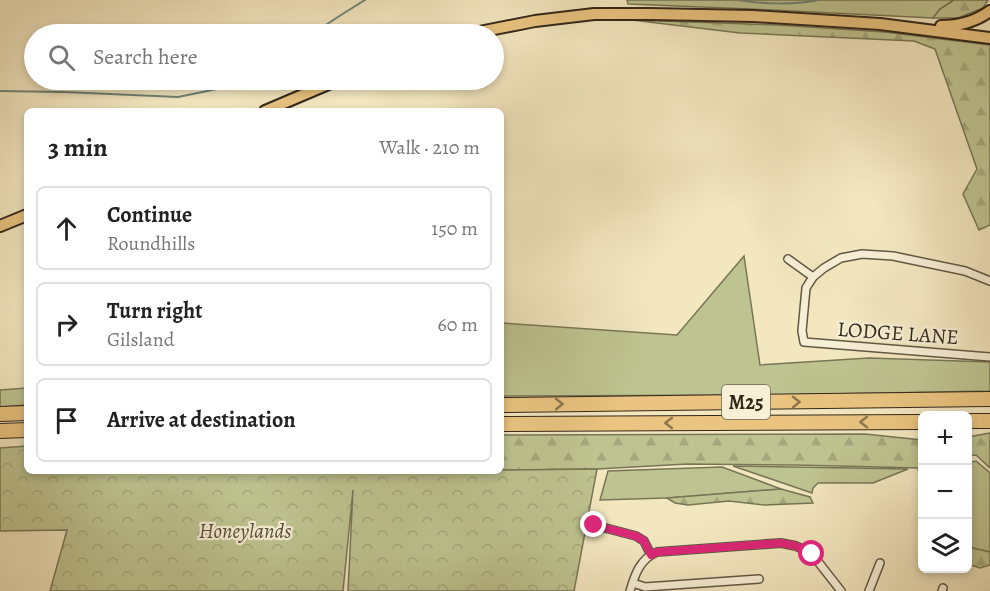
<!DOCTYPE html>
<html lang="en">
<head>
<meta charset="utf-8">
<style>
	body { margin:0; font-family:Alegreya,serif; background:#f6f6f6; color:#222 }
	.controls { position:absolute; right:18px; bottom:18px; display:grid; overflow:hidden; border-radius:9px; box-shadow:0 3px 9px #0003 }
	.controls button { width:54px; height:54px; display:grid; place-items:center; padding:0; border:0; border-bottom:2px solid #e0e0e0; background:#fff; color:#222; font:30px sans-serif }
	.stop { position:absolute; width:18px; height:18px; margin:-14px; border:4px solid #db2777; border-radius:50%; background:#fff }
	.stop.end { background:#db2777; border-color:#fff; box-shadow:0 2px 6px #0008 }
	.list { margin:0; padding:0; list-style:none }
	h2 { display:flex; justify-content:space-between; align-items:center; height:78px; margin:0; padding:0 24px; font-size:26px }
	h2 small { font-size:20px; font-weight:400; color:#767676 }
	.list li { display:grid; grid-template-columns:39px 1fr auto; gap:18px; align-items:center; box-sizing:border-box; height:84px; margin:0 12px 12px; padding:0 12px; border:2px solid #e0e0e0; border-radius:9px }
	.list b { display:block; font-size:22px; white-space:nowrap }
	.list p { margin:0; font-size:20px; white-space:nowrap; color:#767676 }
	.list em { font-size:20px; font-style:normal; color:#767676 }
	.icon { flex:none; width:33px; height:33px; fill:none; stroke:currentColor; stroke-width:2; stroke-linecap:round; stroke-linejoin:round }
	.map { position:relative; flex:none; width:990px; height:591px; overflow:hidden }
	.search { position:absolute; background:#fff; box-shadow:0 3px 9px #0003; left:24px; top:24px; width:480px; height:66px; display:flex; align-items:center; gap:15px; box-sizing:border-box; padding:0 21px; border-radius:33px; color:#767676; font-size:22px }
	.panel { position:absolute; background:#fff; box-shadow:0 3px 9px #0003; left:24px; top:108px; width:480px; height:366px; border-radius:9px }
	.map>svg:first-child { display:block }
	.grass { fill:#bec491; stroke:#787656; stroke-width:1.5 }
	.forest { fill:url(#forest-firs); stroke:#787656; stroke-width:1.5 }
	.park { fill:url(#park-crowns); stroke:#787656; stroke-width:1.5 }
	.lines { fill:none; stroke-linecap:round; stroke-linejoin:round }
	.stream { stroke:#718377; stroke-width:2 }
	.street-casing { stroke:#625844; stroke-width:10 }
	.primary-casing { stroke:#32281a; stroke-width:14 }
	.highway-casing { stroke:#32281a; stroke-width:16 }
	.street { stroke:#f7efd6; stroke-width:7 }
	.primary { stroke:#eac480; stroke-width:10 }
	.highway { stroke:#eac480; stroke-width:14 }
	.oneway { stroke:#8e764d }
	.route { stroke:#db2777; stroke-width:8 }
	.labels { text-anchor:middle; stroke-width:4.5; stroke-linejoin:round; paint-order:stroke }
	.shield { fill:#f7efd6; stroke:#6d6452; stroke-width:1.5 }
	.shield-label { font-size:20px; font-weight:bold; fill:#32281a }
	.street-label { font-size:21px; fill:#32281a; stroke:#f7efd6 }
	.park-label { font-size:21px; font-style:italic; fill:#554f38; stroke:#f7efd6 }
</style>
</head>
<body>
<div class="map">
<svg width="990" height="591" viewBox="0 0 990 591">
	<defs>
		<pattern id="forest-firs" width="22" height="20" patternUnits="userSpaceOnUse" patternTransform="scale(1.5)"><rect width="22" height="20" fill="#bec491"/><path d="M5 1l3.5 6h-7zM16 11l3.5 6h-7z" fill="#a4a87c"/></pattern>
		<pattern id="park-crowns" width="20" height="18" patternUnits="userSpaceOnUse" patternTransform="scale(1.5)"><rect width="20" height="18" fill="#bec491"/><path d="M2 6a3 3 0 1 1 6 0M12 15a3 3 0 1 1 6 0" fill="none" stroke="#a4a87c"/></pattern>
	</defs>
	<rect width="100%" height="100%" fill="#f3e7c0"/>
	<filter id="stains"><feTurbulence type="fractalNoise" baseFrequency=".00333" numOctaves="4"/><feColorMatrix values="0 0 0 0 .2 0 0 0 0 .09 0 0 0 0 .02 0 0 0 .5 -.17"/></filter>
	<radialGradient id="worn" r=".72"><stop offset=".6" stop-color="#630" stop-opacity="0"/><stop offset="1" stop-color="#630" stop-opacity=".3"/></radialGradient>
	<g class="grass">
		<polygon points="627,0 954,0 940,9 933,18 751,9 628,4"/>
		<polygon points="744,256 760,365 869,358 990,362 990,391 775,395 501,396 501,323 677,335"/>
		<polygon points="27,388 27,405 0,407 0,390"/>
		<polygon points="976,461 990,473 990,552 968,547 968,463"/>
		<polygon points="733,466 908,469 873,483 818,483 813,488 812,493"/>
		<polygon points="722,467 781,489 667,498 600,500 608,471"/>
	</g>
	<g class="forest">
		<polygon points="954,0 988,0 983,8 958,18 933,18 940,9"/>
		<polygon points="632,20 778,25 885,32 990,45 990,225 979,230 963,194 977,169 935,49 914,41 740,33"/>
		<polygon points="990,433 990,468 976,455 968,456 968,437"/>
		<polygon points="865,434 922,440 922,493 918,468 796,465 687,464 597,469 501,470 501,435"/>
		<polygon points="781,489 810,497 813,503 765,505 729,501 688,505 675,503 667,498"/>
		<polygon points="968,547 990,552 990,565 980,568 968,564"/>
	</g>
	<polygon class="park" points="27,446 27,471 501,471 501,470 597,469 574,591 348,591 353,490 343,591 50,591 67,530 0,531 0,448"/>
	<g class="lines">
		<g class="stream">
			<path d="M739 0C760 4 797 5 818 0"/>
			<polyline points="312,34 341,15 365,0"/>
			<polyline points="0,91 64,92 178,97 261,80"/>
		</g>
		<g class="street-casing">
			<g id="street">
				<polyline points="788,259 813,277"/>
				<polyline points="990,281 965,271 893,256 862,254 841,258 824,268 813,277 806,288 802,331 804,342 990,357"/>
				<polyline points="594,525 636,536 644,541 651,555"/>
				<polyline points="633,583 645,587 759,579"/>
				<path d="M630 591C635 574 640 559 657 552L781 543 796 546 812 554 841 591"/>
				<polyline points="869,591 880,563"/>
				<polyline points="942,591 943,588"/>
			</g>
		</g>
		<g class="primary-casing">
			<g id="primary">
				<path d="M941 26C959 26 975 22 990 11"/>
				<polyline points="469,34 535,21 594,14 651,14 753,16 880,24 990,38"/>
				<polyline points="265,111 338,80"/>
				<polyline points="0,226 27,215"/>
			</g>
		</g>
		<g class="highway-casing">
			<g id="highway">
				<polyline points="501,405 990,399"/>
				<polyline points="0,414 27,413"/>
				<polyline points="968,421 990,421"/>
				<polyline points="501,424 922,422"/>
				<polyline points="0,431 27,430"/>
			</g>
		</g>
		<use href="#street" class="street"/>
		<use href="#primary" class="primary"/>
		<use href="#highway" class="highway"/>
	</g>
	<defs><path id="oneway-chevron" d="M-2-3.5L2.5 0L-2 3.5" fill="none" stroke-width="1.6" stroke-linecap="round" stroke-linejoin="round" transform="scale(1.5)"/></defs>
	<g class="oneway">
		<use href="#oneway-chevron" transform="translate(796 402) rotate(-1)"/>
		<use href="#oneway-chevron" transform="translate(559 404) rotate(-1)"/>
		<use href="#oneway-chevron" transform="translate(864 422) rotate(180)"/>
		<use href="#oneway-chevron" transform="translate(669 423) rotate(180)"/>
	</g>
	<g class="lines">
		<polyline class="route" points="594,525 636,536 644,541 651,555 657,552 781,543 796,546 812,554"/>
	</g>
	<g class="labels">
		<rect class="shield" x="722" y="385" width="48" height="34" rx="4.5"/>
		<g class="shield-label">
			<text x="746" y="409">M25</text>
		</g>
		<g class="street-label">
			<text transform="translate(898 333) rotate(4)" y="7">LODGE LANE</text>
		</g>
		<g class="park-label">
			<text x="245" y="538">Honeylands</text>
		</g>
	</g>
	<rect width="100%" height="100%" filter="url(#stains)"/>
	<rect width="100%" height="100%" fill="url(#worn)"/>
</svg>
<div class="controls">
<button>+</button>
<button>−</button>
<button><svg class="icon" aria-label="layers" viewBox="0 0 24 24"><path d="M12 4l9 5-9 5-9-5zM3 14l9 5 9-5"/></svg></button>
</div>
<div class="stop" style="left:812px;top:554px"></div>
<div class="stop end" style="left:594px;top:525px"></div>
<div class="search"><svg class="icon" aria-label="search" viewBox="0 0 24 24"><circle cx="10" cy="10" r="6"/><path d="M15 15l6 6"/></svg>Search here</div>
<section class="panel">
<h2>3 min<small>Walk · 210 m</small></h2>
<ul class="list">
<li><svg class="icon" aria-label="ahead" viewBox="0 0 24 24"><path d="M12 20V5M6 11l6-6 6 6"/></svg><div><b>Continue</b><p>Roundhills</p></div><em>150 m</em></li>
<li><svg class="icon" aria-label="right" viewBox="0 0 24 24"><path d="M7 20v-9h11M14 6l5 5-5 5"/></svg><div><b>Turn right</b><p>Gilsland</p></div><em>60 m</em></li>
<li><svg class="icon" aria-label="arrive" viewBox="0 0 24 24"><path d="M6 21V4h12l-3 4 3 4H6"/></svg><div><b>Arrive at destination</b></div></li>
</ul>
</section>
</div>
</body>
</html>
